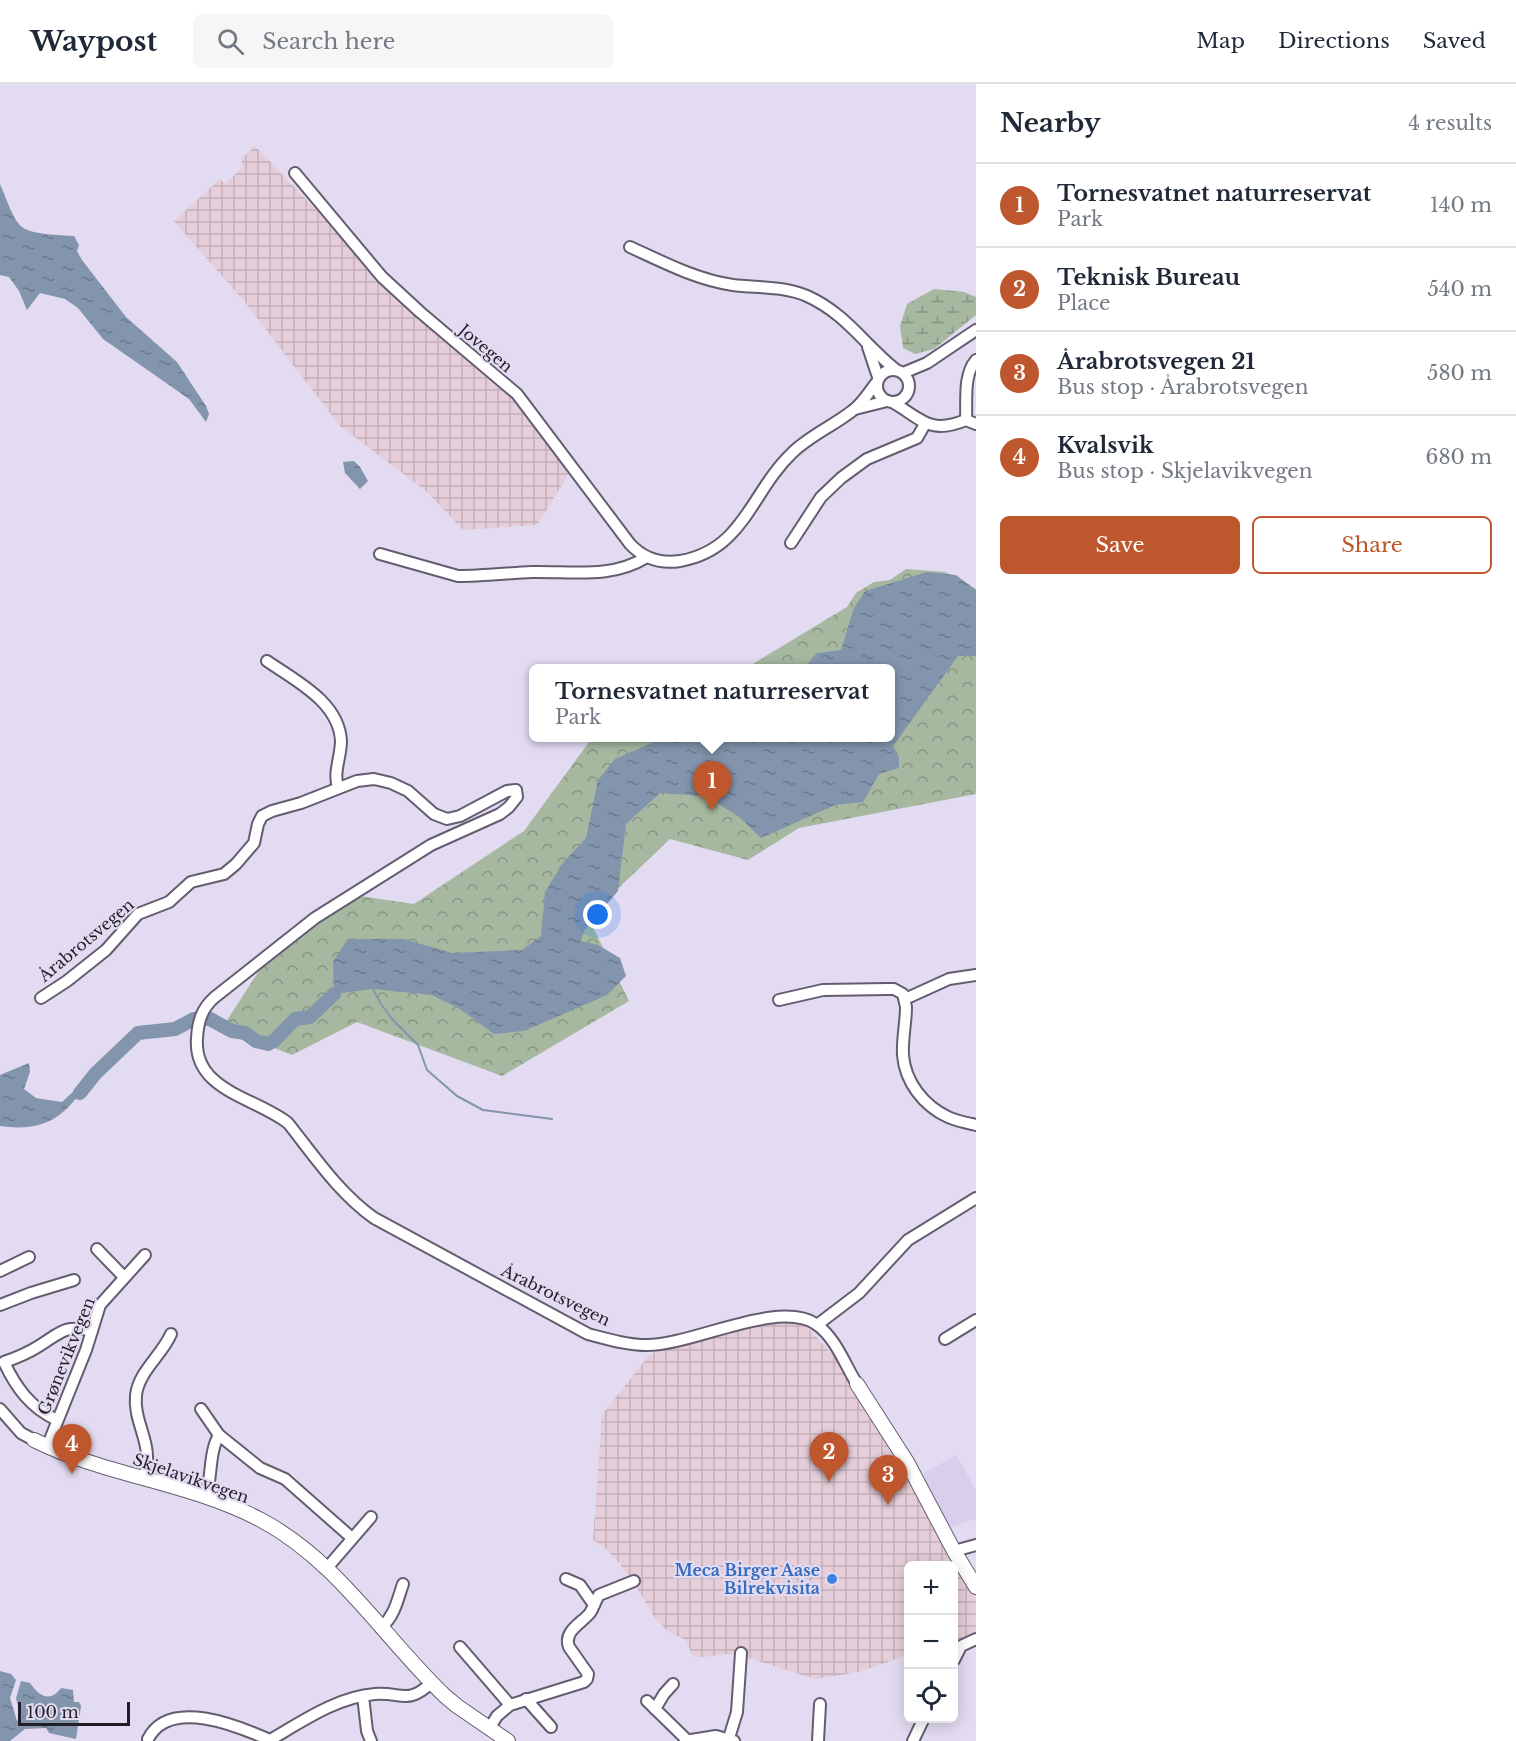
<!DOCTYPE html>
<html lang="en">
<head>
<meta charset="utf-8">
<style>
	body { margin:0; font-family:"Libre Baskerville",serif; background:#f6f6f7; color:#1f2937 }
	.controls { position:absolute; right:18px; bottom:18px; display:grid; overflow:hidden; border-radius:9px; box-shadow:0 3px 15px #0003 }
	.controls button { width:54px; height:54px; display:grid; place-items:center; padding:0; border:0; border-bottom:2px solid #e0e1e3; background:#fff; color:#1f2937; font:30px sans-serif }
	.scale { position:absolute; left:18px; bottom:15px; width:112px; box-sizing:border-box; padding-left:6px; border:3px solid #211e26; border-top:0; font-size:16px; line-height:21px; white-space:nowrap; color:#211e26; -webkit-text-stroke:4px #e3dbf1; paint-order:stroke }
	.you { position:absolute; left:598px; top:831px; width:21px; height:21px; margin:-15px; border:4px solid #fff; border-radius:50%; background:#1a73e8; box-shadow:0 0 0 9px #1a73e833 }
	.badge { display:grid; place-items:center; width:39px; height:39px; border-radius:50%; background:#be572d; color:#fff; font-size:20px; font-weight:700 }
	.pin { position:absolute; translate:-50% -50px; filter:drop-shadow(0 2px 3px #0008) }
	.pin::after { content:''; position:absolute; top:32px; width:21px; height:18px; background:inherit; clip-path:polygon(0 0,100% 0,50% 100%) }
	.popup { position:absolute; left:529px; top:580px; width:366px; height:78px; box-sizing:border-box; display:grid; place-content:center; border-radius:9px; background:#fff; filter:drop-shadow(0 2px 4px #0005); font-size:20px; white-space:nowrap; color:#747a83 }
	.popup b { font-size:22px; color:#1f2937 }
	.popup::after { content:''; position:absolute; left:50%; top:100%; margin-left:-12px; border:12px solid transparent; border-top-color:#fff }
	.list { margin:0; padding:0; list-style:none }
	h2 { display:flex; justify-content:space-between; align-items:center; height:78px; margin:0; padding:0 24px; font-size:26px }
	h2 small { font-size:20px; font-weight:400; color:#747a83 }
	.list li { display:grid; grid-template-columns:39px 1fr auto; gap:18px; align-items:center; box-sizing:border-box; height:84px; padding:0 24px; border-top:2px solid #e0e1e3 }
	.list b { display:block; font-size:22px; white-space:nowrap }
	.list p { margin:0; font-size:20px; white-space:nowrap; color:#747a83 }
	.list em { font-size:20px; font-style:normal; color:#747a83 }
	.actions { display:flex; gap:12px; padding:18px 24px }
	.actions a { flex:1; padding:14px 0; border:2px solid #be572d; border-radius:9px; text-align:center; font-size:21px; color:#be572d }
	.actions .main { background:#be572d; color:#fff }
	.icon { flex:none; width:33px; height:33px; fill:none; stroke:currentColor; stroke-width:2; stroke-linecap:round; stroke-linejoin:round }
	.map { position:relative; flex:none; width:976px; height:1657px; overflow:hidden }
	header { display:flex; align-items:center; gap:36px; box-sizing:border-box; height:84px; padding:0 30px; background:#fff; border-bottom:2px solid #e0e1e3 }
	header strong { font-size:28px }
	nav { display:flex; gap:33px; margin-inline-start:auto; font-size:21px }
	.search { width:420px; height:54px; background:#f6f6f7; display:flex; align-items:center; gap:15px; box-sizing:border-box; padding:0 21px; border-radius:9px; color:#747a83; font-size:22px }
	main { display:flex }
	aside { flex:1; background:#fff }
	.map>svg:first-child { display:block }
	.industrial { fill:url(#industrial-grid) }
	.built { fill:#d9cfec }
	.wetland { fill:url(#wetland-marsh) }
	.park { fill:url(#park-crowns) }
	.water { fill:url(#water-ripples) }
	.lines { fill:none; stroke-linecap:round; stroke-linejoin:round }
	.stream { stroke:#8395ad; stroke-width:2 }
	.river { stroke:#8395ad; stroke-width:14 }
	.minor-casing { stroke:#645d70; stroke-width:14 }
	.major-casing { stroke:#645d70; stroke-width:16 }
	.minor { stroke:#fff; stroke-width:10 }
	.major { stroke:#fff; stroke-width:14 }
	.shop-dot { fill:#3f7fe0; stroke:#e3dbf1; stroke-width:2 }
	.labels { text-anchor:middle; stroke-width:4.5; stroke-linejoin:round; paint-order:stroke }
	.street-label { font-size:16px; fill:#211e26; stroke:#e3dbf1 }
	.shop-label { font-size:16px; font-weight:bold; fill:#366cbe; stroke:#e3dbf1; text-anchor:end }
</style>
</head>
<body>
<header>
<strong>Waypost</strong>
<div class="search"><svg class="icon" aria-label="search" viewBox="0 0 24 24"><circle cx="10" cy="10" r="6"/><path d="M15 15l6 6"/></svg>Search here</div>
<nav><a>Map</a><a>Directions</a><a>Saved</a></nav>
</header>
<main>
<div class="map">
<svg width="976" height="1657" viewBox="0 0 976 1657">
	<defs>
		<pattern id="industrial-grid" width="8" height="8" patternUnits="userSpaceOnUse" patternTransform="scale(1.5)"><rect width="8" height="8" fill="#e5ced9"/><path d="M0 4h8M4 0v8" fill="none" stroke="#c4b0ba"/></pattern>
		<pattern id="wetland-marsh" width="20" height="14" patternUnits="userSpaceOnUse" patternTransform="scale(1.5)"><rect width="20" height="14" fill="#a6b8a0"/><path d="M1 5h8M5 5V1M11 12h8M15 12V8" fill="none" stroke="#879582"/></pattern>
		<pattern id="park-crowns" width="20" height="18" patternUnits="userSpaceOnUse" patternTransform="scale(1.5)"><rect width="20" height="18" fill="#a6b8a0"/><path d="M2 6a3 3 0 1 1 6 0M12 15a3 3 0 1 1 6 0" fill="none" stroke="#879582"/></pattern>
		<pattern id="water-ripples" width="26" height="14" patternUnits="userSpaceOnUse" patternTransform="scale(1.5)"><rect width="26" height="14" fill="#8395ad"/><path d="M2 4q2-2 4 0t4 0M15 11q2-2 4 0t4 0" fill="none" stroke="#6b798d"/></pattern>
	</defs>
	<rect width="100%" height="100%" fill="#e3dbf1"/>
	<g class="industrial">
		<polygon points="255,62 347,158 503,294 571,386 537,441 463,446 426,407 340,342 244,217 174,137 220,95 225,100 243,83 241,75"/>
		<polygon points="801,1236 845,1285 947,1466 976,1502 976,1556 954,1559 954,1482 908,1482 908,1571 859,1588 815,1595 742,1572 727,1570 705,1573 693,1573 686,1556 669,1548 656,1536 642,1512 620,1480 605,1464 593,1456 602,1331 650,1270 704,1250 752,1237"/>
	</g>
	<polygon class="built" points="956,1371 976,1406 976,1435 950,1443 923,1390"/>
	<polygon class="wetland" points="934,205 964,208 976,213 976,231 934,265 915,270 903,264 900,242 907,220"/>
	<polygon class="park" points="906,485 945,488 976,505 976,710 799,744 748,776 670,755 588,833 629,917 502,992 357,938 292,971 222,944 268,873 313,838 360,812 414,820 524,747 592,654 891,654 891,584 746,584 847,523 856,509 874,498 890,496"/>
	<g class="water">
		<path d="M0 100C5 111 13 136 22 143 33 151 61 151 74 152L79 161 77 167 82 176 126 233 177 278 206 322 209 330 206 338 189 315 103 255 78 224 65 215 40 209 27 226 19 207 9 193 0 191Z"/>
		<polygon points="354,377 360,383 368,397 360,405 345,389 343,378"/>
		<polygon points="927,488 956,491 976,506 976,572 958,572 893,662 899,673 899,684 879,690 863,718 835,721 761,754 738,732 705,712 660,709 626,740 618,807 584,847 581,857 598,861 620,874 626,892 607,911 524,947 494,950 460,925 432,911 373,905 334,910 333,877 348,855 404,855 452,869 522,866 541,852 545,808 562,780 586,754 598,696 615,675 663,654 891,654 891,584 804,584 817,569 841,566 854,524 865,507"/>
		<path d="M29 979 30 988 24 1005 36 1014 62 1018 76 1005 80 1009C59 1039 36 1047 0 1042V991Z"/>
		<path d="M0 1587 11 1590 16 1596 10 1614 17 1637 21 1634 16 1614 21 1597 30 1599C39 1612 50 1619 61 1604L73 1606 74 1618H79L81 1622 76 1655 49 1649 46 1644 25 1645 10 1657H0Z"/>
	</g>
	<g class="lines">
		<polyline class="stream" points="373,905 381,920 393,936 418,961 427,986 457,1012 483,1026 552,1035"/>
		<polyline class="river" points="80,1009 95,990 138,949 175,945 194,935 210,935 232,947 245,949 256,957 268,960 275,956 295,935 310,933 334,910"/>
		<g class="minor-casing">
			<g id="minor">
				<path d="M295 89 382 193 420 228 517 310 630 460C644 475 660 480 680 477 744 466 751 408 792 369 809 352 833 342 852 327 862 320 869 308 876 299"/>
				<path d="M630 163C663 178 697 196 733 201 757 204 784 202 807 212 845 229 864 260 895 285"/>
				<polyline points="868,263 878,293"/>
				<circle cx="893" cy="302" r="16"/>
				<polyline points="903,289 927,279 976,246"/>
				<path d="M892 318C922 335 929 351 966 336L976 340"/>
				<polyline points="855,325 887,317"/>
				<path d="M966 336C967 317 963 291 976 276"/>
				<polyline points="791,459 821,413 841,394 867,375 917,354 925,340"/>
				<path d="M380 470 458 492C483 492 508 489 532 488 570 487 611 495 645 474"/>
				<path d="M267 577C296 597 339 618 341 657 341 673 333 688 338 703"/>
				<path d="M41 914 67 897 106 866 138 830 169 818 191 798 224 790 236 780 254 759 258 740 262 732 272 727 301 719 357 697 374 695 391 699 408 707 434 730 447 735 460 732 507 707 516 706 517 713 509 723 500 730 431 761 315 834 215 913C202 924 198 937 197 954 193 1007 255 1013 288 1039 315 1073 338 1108 374 1134L588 1250C607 1255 627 1261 647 1261 693 1261 778 1215 816 1240 836 1254 845 1281 857 1300"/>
				<polyline points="905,915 949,895 976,891"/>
				<path d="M779 916 823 906 888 905H894L903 910 906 923C906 939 902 955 903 971 905 998 924 1022 948 1033 957 1037 967 1039 976 1041"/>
				<polyline points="97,1165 124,1193"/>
				<polyline points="0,1187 29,1173"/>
				<polyline points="0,1221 31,1209 74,1196"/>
				<polyline points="817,1241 859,1209 908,1156 976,1114"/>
				<polyline points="945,1255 976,1236"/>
				<polyline points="0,1325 21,1349 34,1356"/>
				<polyline points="201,1325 219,1351 260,1384 285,1395 352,1454"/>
				<path d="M57 1336C31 1324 16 1304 4 1278 16 1274 28 1269 39 1262 60 1249 65 1240 92 1247"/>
				<polyline points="47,1363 86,1266 100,1221 145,1171"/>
				<path d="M144 1394C155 1359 133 1341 136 1311 139 1287 162 1271 171 1250"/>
				<path d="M206 1413C212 1392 209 1368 219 1351"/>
				<polyline points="954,1467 976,1461"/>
				<polyline points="327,1484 371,1433"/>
				<polyline points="566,1495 580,1501 594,1521"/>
				<path d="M381 1544C395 1531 397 1517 403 1500"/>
				<polyline points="460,1563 510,1621"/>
				<polyline points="954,1576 961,1562 976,1555"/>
				<polyline points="363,1612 367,1647 371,1657"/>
				<polyline points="526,1615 551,1643"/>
				<polyline points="647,1617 687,1656"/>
				<polyline points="655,1625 664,1610 673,1600"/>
				<path d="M489 1645 497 1632 510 1621 584 1598 587 1595 588 1590 569 1563C563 1547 582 1539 590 1529 594 1523 595 1517 599 1511L634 1497"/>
				<polyline points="729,1654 737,1628 741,1569"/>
				<path d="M148 1655C169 1613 238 1642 270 1656 303 1637 337 1613 375 1610 402 1608 408 1621 431 1599"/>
				<polyline points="685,1657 716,1652 734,1657"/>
				<polyline points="818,1657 820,1620"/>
				<polyline points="913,1657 924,1634"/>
			</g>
		</g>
		<g class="major-casing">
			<g id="major">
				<polyline points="857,1300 907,1378 954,1467 976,1503"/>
				<path d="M34 1356C106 1392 189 1398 261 1436 338 1477 384 1554 445 1612L457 1622 508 1657"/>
			</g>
		</g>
		<use href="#minor" class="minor"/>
		<use href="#major" class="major"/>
	</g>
	<circle class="shop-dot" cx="832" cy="1495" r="6"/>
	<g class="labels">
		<g class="street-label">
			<text transform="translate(486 264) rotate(40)" y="6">Jovegen</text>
			<text transform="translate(86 856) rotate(-40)" y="6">Årabrotsvegen</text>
			<text transform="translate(556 1211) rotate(26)" y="6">Årabrotsvegen</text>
			<text transform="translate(66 1272) rotate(-68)" y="6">Grønevikvegen</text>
			<text transform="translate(191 1394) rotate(19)" y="6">Skjelavikvegen</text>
		</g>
		<g class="shop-label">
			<text x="820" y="1492">Meca Birger Aase<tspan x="820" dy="18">Bilrekvisita</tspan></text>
		</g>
	</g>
</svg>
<div class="controls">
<button>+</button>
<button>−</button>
<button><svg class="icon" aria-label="locate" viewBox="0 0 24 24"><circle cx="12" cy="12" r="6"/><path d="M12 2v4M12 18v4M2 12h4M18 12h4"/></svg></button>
</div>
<div class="scale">100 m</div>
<div class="you"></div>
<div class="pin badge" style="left:712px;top:727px">1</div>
<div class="popup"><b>Tornesvatnet naturreservat</b>Park</div>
<div class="pin badge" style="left:829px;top:1398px">2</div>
<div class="pin badge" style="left:888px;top:1421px">3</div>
<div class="pin badge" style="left:72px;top:1390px">4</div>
</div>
<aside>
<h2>Nearby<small>4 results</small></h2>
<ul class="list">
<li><span class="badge">1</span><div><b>Tornesvatnet naturreservat</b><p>Park</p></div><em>140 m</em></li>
<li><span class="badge">2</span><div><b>Teknisk Bureau</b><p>Place</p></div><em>540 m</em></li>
<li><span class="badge">3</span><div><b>Årabrotsvegen 21</b><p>Bus stop · Årabrotsvegen</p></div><em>580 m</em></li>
<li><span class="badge">4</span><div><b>Kvalsvik</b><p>Bus stop · Skjelavikvegen</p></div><em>680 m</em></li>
</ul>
<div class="actions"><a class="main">Save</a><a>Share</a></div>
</aside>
</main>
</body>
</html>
